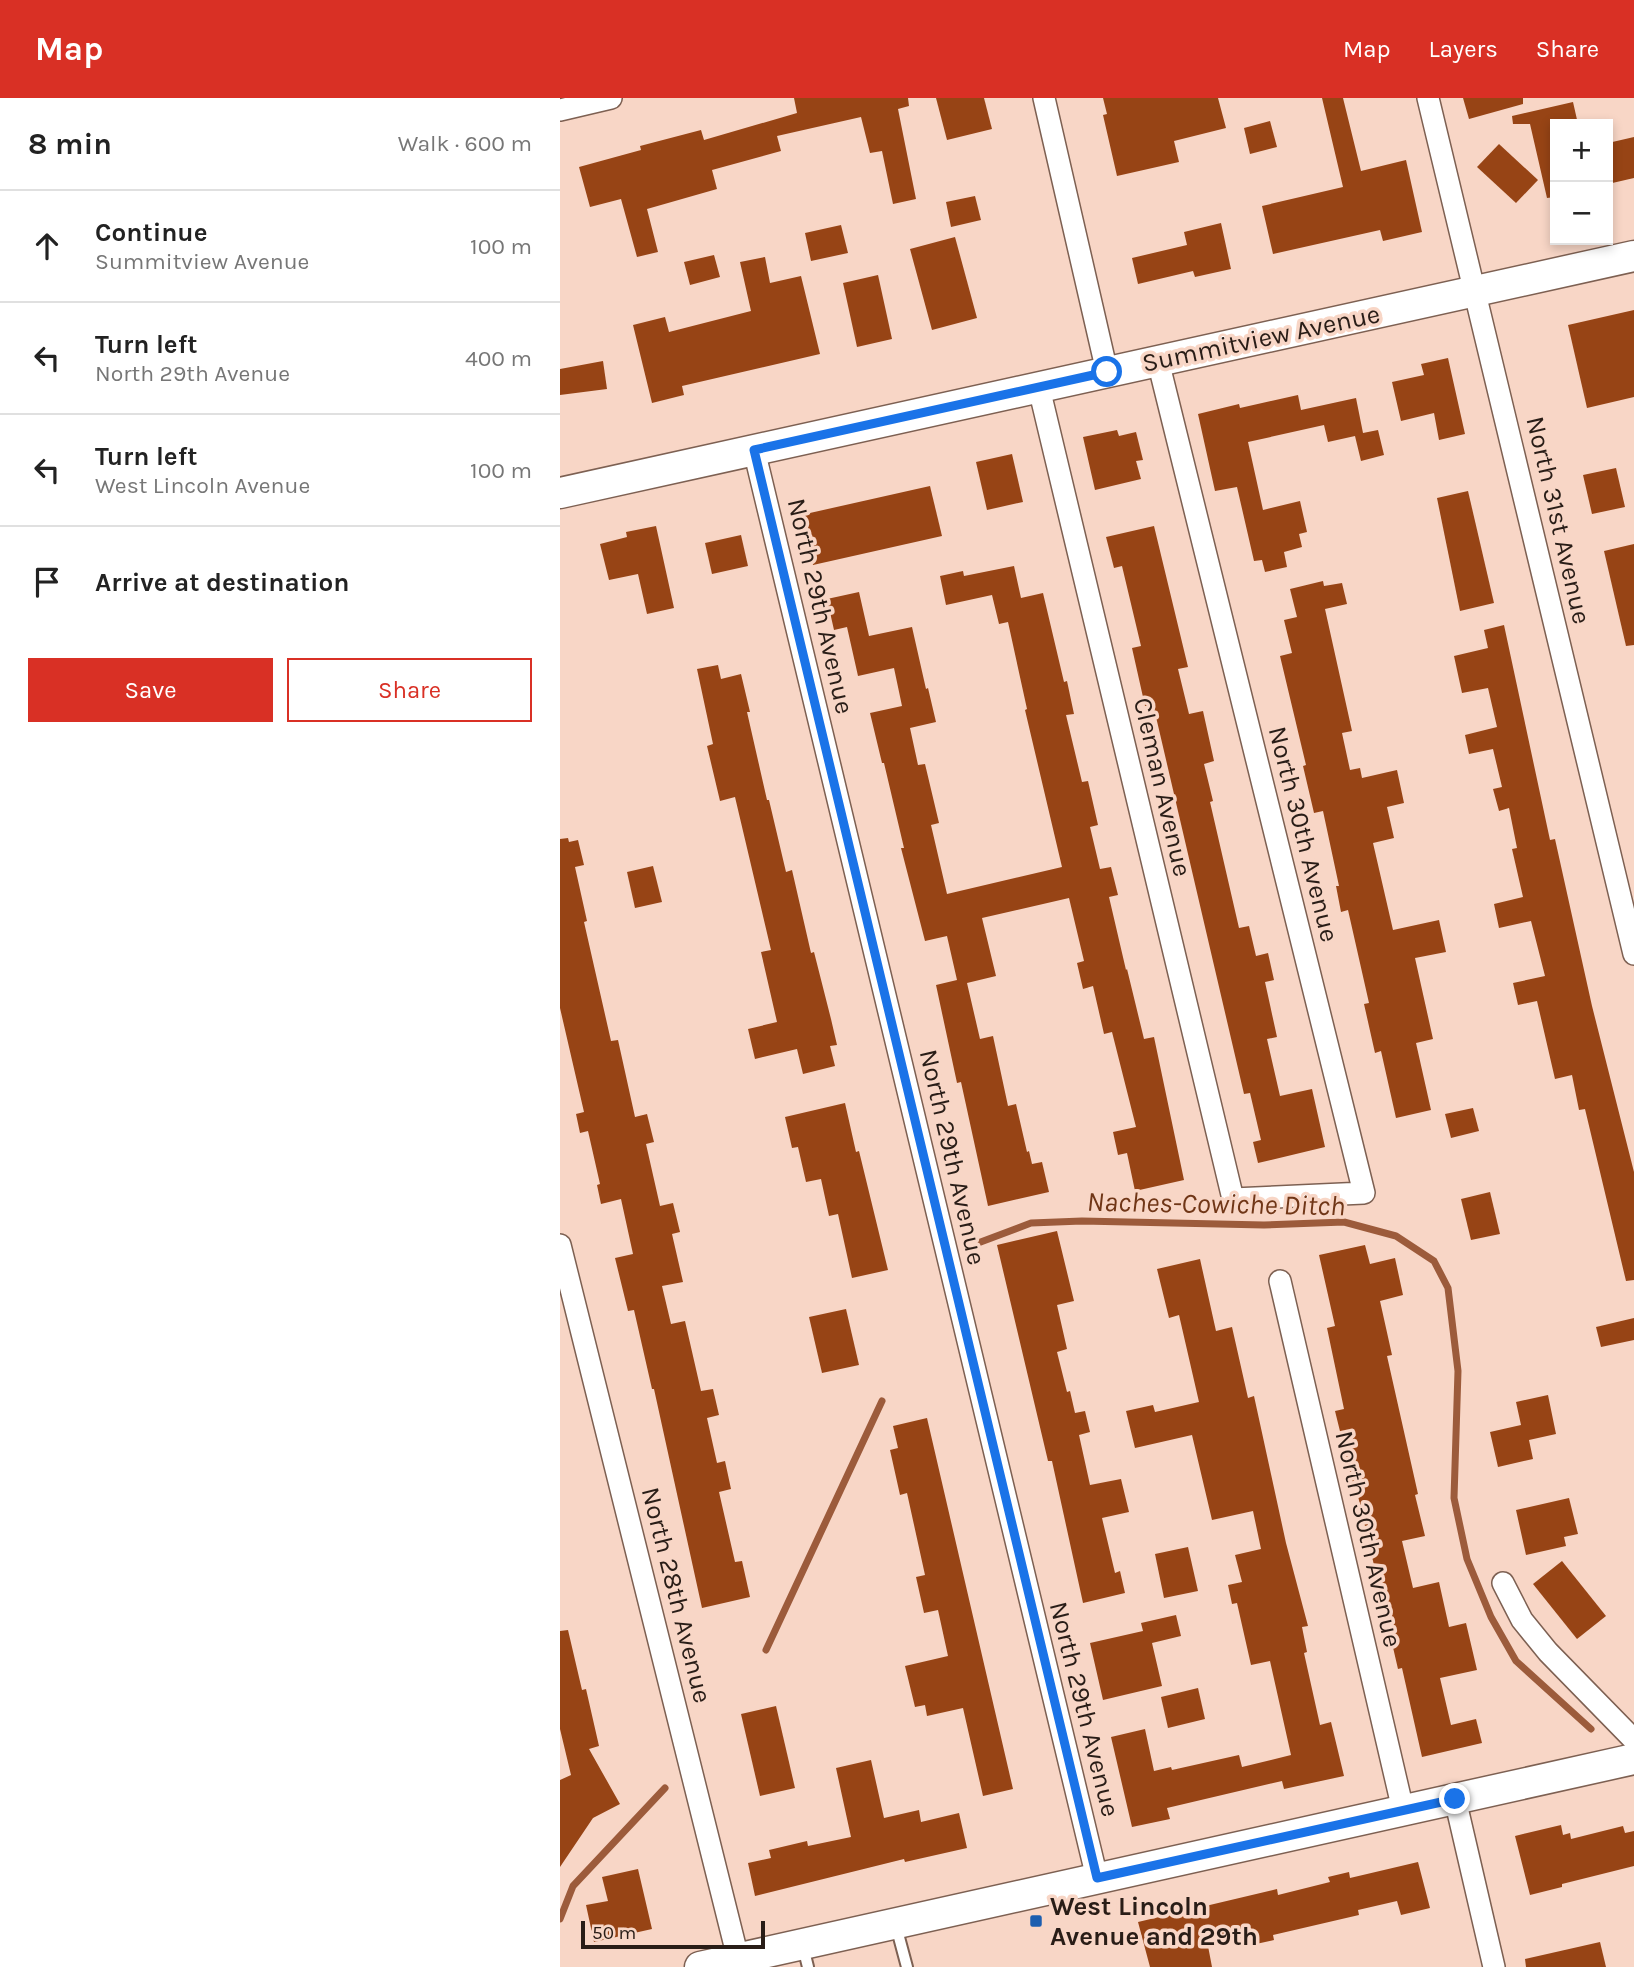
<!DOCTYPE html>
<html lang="en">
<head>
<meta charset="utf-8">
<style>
	body { margin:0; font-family:Karla,sans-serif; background:#f2f2f2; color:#222 }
	.controls { position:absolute; right:21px; top:21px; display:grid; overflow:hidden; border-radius:0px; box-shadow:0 4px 10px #0003 }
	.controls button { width:63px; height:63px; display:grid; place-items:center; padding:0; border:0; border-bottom:2px solid #e0e0e0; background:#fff; color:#222; font:35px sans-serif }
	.scale { position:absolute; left:21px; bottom:18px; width:184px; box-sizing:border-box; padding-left:7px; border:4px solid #291d17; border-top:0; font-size:19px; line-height:24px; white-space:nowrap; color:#291d17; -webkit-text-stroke:5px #f8d6c6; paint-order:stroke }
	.stop { position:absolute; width:21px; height:21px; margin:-16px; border:5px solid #1a73e8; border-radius:50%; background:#fff }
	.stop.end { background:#1a73e8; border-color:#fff; box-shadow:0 2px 7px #0008 }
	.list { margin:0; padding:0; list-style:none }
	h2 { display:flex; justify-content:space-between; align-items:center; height:91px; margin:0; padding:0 28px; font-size:30px }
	h2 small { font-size:23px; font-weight:400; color:#767676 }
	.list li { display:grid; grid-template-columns:46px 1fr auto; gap:21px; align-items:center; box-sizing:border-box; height:112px; padding:0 28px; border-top:2px solid #e0e0e0 }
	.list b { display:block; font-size:26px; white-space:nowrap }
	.list p { margin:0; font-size:23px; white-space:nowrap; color:#767676 }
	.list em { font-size:23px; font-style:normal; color:#767676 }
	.actions { display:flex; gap:14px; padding:21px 28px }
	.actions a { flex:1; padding:16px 0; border:2px solid #d93025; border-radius:0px; text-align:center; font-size:24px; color:#d93025 }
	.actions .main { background:#d93025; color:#fff }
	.icon { flex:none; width:38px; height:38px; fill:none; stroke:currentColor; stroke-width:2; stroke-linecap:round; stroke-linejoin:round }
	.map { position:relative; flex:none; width:1074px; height:1869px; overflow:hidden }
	header { display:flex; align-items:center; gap:42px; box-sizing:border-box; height:98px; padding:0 35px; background:#d93025; color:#fff }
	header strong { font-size:33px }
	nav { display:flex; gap:38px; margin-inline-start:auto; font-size:24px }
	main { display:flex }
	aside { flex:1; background:#fff }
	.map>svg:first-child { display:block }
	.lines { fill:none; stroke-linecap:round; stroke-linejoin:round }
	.stream { stroke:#9c5b3b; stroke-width:7 }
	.building { fill:#974415 }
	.lane-casing { stroke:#7d6052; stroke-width:14 }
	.street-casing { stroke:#7d6052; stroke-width:24 }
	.secondary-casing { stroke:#7d6052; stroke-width:33 }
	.lane { stroke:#fff; stroke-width:10 }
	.street { stroke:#fff; stroke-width:21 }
	.secondary { stroke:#fff; stroke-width:30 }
	.route { stroke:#1a73e8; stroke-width:9 }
	.poi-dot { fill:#1c5eaf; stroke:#f8d6c6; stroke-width:2.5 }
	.labels { text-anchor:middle; stroke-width:7; stroke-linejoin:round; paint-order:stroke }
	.street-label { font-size:26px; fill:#291d17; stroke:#f8d6c6 }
	.poi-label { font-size:26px; font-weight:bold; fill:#291d17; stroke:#f8d6c6; text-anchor:start }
	.water-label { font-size:28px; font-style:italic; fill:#703617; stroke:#f8d6c6 }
</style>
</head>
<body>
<header>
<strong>Map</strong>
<nav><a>Map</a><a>Layers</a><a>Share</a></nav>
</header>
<main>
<aside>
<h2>8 min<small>Walk · 600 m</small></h2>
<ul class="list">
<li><svg class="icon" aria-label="ahead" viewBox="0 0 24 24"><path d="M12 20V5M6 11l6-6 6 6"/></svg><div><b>Continue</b><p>Summitview Avenue</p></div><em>100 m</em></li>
<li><svg class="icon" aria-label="left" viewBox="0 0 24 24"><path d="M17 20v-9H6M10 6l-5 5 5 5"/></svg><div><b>Turn left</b><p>North 29th Avenue</p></div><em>400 m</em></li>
<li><svg class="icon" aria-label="left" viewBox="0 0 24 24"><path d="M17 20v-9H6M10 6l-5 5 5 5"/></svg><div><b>Turn left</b><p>West Lincoln Avenue</p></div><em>100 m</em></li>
<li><svg class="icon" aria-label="arrive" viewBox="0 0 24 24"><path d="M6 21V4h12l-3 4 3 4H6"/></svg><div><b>Arrive at destination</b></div></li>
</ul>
<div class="actions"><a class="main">Save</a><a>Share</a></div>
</aside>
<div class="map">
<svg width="1074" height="1869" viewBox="0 0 1074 1869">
	<rect width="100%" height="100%" fill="#f8d6c6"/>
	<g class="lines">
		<g class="stream">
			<polyline points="418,1145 471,1125 522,1123 704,1127 784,1124 836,1138 874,1163 888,1190 898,1273 894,1400 907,1461 931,1519 956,1563 1031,1631"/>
			<polyline points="206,1552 322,1303"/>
			<polyline points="0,1821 13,1788 105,1690"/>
		</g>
	</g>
	<g class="building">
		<polygon points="234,0 348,0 349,8 338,11 356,101 333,106 322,53 310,55 301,19 217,38 221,53 152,72 157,91 87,111 98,154 77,159 61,101 30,109 19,69 81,52 80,48 141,32 144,42 237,15"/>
		<polygon points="376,0 424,0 432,31 387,42"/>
		<polygon points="543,0 658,0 666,30 614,43 619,64 557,78 543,17 547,16"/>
		<polygon points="762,0 783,0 801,73 846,62 862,134 823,143 820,132 713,156 702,108 783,89"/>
		<polygon points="903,0 963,0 963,6 909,21"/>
		<polygon points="1013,4 1018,26 995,26 995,99 987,100 970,26 953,26 952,18"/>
		<polygon points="710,23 717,49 690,56 684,30"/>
		<polygon points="1074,39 1074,80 1048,86 1048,45"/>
		<polygon points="939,46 978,82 956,105 917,69"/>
		<polygon points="415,98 421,122 391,129 386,104"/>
		<polygon points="661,125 671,171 635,179 633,173 578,186 572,160 627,147 624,134"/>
		<polygon points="281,127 288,155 251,163 245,135"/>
		<polygon points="395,139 417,220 372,232 350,151"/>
		<polygon points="154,157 160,179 130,187 124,164"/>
		<polygon points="205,159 210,185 241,178 260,256 122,288 124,297 92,305 73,227 105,219 109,234 191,213 180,164"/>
		<polygon points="318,177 332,241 297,249 283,185"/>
		<polygon points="1074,212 1074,299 1027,310 1008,227"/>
		<polygon points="888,260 905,336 879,342 874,315 841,323 832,284 864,277 861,266"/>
		<polygon points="43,263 47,291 0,297 0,271"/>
		<polygon points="738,297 741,312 796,300 803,335 818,332 824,357 801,363 795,338 768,344 764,327 688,344 703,412 740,403 747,434 739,436 742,449 724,454 727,469 705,474 702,462 694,463 677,389 655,393 638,316 679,306 680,310"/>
		<polygon points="557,332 559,338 576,334 583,362 576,363 581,381 535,392 523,339"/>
		<polygon points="452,356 463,404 427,412 416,364"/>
		<polygon points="1056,370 1065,409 1032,416 1023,377"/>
		<polygon points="370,388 382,438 253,467 241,417"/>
		<polygon points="908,393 934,505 900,513 877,400"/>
		<polygon points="96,428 114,510 87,516 78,476 49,482 40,446 67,439 66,434"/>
		<polygon points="594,428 628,569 618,571 629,616 643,613 654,663 644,666 653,703 650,704 679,830 689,828 696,858 708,855 714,882 705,884 717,939 707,941 720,998 752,991 765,1049 698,1065 693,1044 701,1042 690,995 684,996 593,606 585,608 572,550 581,548 562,468 554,470 546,439"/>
		<polygon points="181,437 188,468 152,476 145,445"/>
		<polygon points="1074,446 1074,547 1066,548 1044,453"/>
		<polygon points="454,468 461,500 483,495 504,584 507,583 514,616 506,617 522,684 528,683 538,727 530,729 540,771 551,769 558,797 549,799 566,872 567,871 584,941 594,939 624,1082 575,1093 567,1055 558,1057 553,1034 576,1029 552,934 544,936 533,888 523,891 517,865 524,863 509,800 422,820 436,878 407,885 420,941 433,938 448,1008 456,1006 467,1054 469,1053 472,1066 482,1064 489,1094 428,1108 401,984 397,985 376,887 397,882 387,838 365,843 341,750 344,750 324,665 322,665 310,615 342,608 334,570 298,578 287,529 274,532 267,501 299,494 309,538 352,529 366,591 368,590 376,624 350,630 358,667 365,666 379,725 371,727 387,796 502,769 465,612 467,611 448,524 439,526 432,497 386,507 380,478 403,473 404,478"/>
		<polygon points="763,483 764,488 782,485 787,506 765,511 792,633 782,635 790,672 800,670 802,680 837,672 844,705 827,709 834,740 813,745 833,832 879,822 886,854 855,860 873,941 856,945 871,1012 836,1020 821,953 815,955 804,906 809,905 788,812 781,814 776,788 779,788 763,713 754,715 743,668 746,667 720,558 732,555 724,522 737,519 730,491"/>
		<polygon points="944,527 990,742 995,741 1032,908 1074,1074 1074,1182 1066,1183 1025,1011 1019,1012 1012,977 995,981 977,903 958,907 953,885 985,878 971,823 939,830 934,806 963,799 952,751 957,750 949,710 939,713 933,691 942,689 933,651 909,656 905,637 937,629 928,590 902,595 894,558 928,550 924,532"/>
		<polygon points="158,567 161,581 181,576 190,614 187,614 207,702 209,702 226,774 232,772 251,855 254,854 271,921 277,947 270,948 275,968 243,976 237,951 195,961 188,931 217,924 201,854 211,852 175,699 160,703 147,648 153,646 137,571"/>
		<polygon points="8,740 9,744 18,742 24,767 15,769 27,823 24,824 51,943 58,942 75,1019 87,1016 94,1044 86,1046 100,1108 113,1105 120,1134 112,1136 123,1184 102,1188 111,1226 125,1223 141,1293 153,1291 159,1317 147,1320 157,1365 165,1363 171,1391 159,1394 175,1464 182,1463 190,1499 142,1510 94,1291 92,1291 74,1212 68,1213 55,1160 73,1156 61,1101 41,1106 37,1087 40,1086 28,1033 20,1035 16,1016 24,1014 0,910 0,741"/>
		<polygon points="93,768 102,804 75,810 67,774"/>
		<polygon points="285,1005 296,1054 299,1053 328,1172 292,1180 278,1116 269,1118 261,1081 246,1084 238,1049 232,1050 225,1019"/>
		<polygon points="913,1010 919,1033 891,1040 885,1016"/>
		<polygon points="930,1094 940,1136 911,1142 901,1101"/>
		<polygon points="497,1133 514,1203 497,1207 507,1251 497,1254 507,1294 510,1293 515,1315 525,1313 530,1334 519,1337 530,1387 561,1381 569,1414 542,1420 555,1475 560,1473 565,1495 523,1505 492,1363 488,1363 437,1147"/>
		<polygon points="805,1147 810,1166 835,1160 843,1197 820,1203 832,1257 827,1258 858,1396 855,1397 865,1438 842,1443 853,1490 879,1484 889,1529 906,1525 917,1572 880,1580 891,1627 916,1621 922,1645 862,1659 842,1570 838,1571 795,1385 793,1386 775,1313 784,1311 767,1230 775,1228 759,1157"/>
		<polygon points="640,1161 656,1233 672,1229 688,1300 694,1298 726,1445 748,1528 742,1529 747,1554 744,1555 760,1627 771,1624 784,1678 724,1691 722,1683 607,1710 610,1721 572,1729 551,1639 585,1631 594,1673 611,1669 612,1672 679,1657 682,1669 731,1657 710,1563 691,1567 677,1505 672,1506 668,1487 682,1484 675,1457 701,1451 693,1413 652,1422 632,1337 575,1350 566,1313 593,1307 595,1314 639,1304 619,1217 609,1220 597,1171"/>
		<polygon points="286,1211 299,1267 262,1275 249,1219"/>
		<polygon points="1074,1220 1074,1242 1041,1249 1036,1229"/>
		<polygon points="988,1297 996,1336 969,1342 973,1361 938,1369 930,1334 961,1327 956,1304"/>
		<polygon points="367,1320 453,1691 423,1698 403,1610 367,1618 365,1607 355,1609 345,1568 388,1558 378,1512 364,1515 356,1479 365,1477 347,1395 340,1397 330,1352 338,1350 333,1328"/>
		<polygon points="1009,1400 1018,1436 1004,1439 1006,1448 966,1457 956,1412"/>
		<polygon points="628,1449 638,1493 604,1500 595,1456"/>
		<polygon points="1002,1463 1046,1518 1017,1541 973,1486"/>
		<polygon points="616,1517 621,1538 592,1545 602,1588 543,1602 530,1545 583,1533 581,1525"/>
		<polygon points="8,1532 22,1592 26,1591 39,1648 29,1651 60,1706 33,1720 0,1769 0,1682 11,1677 0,1631 0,1533"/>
		<polygon points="638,1590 645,1621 608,1630 601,1599"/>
		<polygon points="216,1608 235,1690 200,1698 181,1616"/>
		<polygon points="311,1662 324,1720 359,1712 361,1724 399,1715 407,1750 345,1764 344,1761 195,1798 188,1765 211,1760 209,1752 247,1743 248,1748 291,1739 276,1670"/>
		<polygon points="1001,1727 1003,1737 1010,1735 1011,1741 1063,1728 1065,1735 1074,1733 1074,1768 1002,1786 1002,1789 970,1797 955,1738"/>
		<polygon points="858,1764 870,1810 841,1817 837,1803 798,1812 799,1817 713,1837 714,1842 696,1846 694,1837 648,1848 652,1869 590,1869 578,1824 717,1791 718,1797 770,1784 768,1779 789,1774 790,1780"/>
		<polygon points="78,1771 92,1831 34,1844 26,1807 48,1803 42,1779"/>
		<polygon points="1040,1844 1046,1869 966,1869 965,1861"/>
	</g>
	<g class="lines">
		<g class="lane-casing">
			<g id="lane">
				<polyline points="336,1828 347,1869"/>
				<polyline points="243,1849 248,1869"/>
			</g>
		</g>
		<g class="street-casing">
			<g id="street">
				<polyline points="484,0 547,274"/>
				<polyline points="868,0 1074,856"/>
				<polyline points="0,12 51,0"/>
				<polyline points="479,290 673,1101 804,1095 598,263"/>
				<polyline points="194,352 537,1780"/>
				<polyline points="0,1147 178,1860"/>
				<polyline points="720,1183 843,1712"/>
				<polyline points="943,1485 962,1522 988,1554 1074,1642"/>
				<polyline points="895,1701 934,1869"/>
			</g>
		</g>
		<g class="secondary-casing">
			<g id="secondary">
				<polyline points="0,395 1074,158"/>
				<polyline points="140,1869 1074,1661"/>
			</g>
		</g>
		<use href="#lane" class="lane"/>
		<use href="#street" class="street"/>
		<use href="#secondary" class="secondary"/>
	</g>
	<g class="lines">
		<polyline class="route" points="547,274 194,352 537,1780 895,1701"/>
	</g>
	<rect class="poi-dot" x="469" y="1816" width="14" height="14" rx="3.5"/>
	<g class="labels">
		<g class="street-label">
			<text transform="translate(701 240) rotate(-12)" y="9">Summitview Avenue</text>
			<text transform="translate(999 422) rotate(77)" y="9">North 31st Avenue</text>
			<text transform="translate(261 508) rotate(77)" y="9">North 29th Avenue</text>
			<text transform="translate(603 689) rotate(77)" y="9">Cleman Avenue</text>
			<text transform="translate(744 736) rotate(76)" y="9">North 30th Avenue</text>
			<text transform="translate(393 1059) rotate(77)" y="9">North 29th Avenue</text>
			<text transform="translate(809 1441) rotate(77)" y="9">North 30th Avenue</text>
			<text transform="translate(117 1497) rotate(76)" y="9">North 28th Avenue</text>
			<text transform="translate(525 1611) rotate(76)" y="9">North 29th Avenue</text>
		</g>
		<g class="poi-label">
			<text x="490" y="1817">West Lincoln<tspan x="490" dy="30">Avenue and 29th</tspan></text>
		</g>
		<g class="water-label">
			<text transform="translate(656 1105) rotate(1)" y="10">Naches-Cowiche Ditch</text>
		</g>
	</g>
</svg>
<div class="controls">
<button>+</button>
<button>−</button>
</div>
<div class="scale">50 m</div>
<div class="stop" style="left:547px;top:274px"></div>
<div class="stop end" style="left:895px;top:1701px"></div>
</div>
</main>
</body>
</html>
